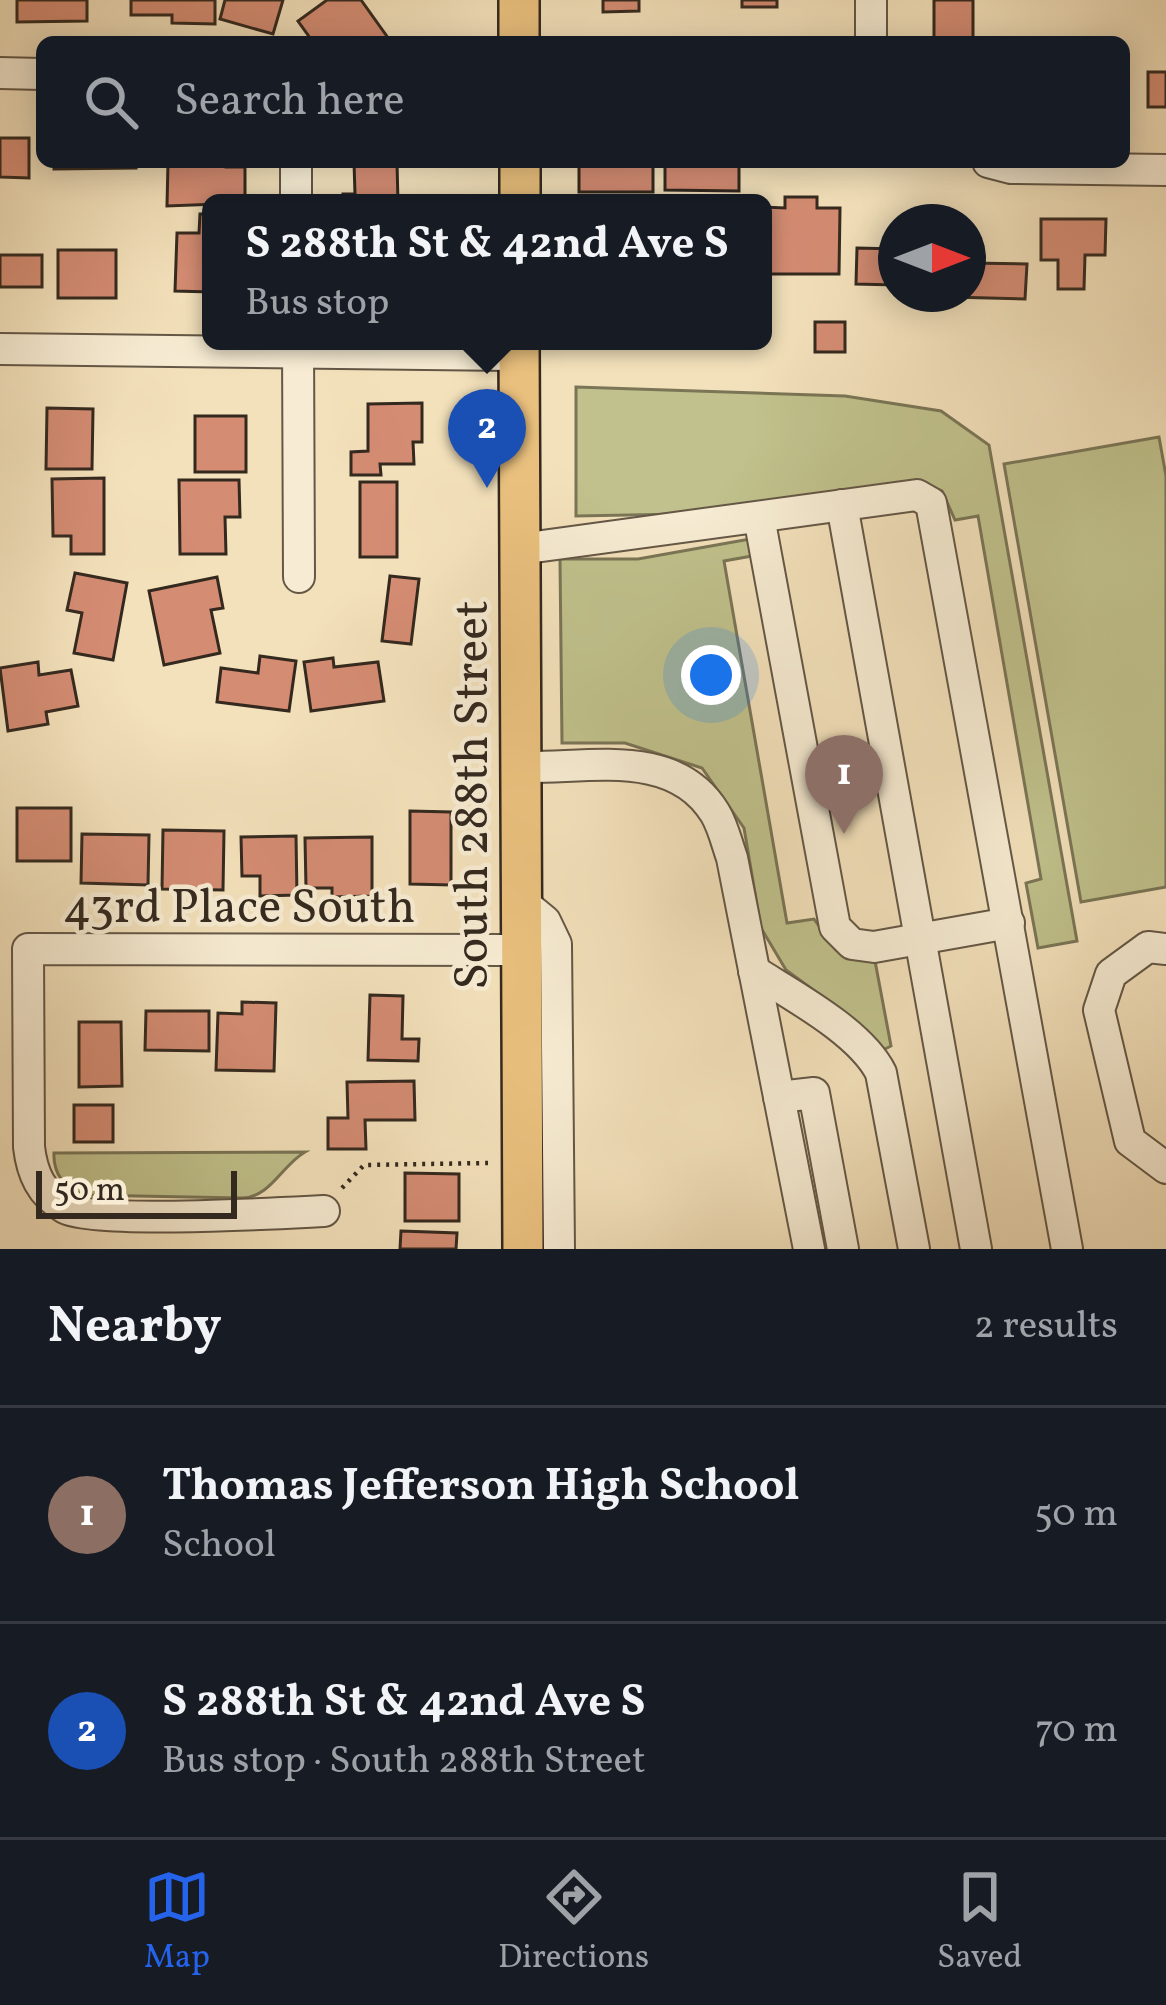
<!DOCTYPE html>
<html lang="en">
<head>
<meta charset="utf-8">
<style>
	body { margin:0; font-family:Vollkorn,serif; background:#20242c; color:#f1f3f6 }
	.compass { position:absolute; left:878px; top:204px; width:108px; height:108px; border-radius:50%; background:#171b24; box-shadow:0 6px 30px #0003; rotate:90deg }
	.scale { position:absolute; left:36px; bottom:30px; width:201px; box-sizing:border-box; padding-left:12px; border:6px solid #34291f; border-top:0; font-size:33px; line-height:42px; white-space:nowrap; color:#34291f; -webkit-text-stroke:9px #f7ecd3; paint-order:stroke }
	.you { position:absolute; left:711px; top:675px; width:42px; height:42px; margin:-30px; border:9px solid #fff; border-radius:50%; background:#1a73e8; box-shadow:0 0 0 18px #1a73e833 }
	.badge { display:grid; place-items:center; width:78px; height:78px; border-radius:50%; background:#2563eb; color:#fff; font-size:39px; font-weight:700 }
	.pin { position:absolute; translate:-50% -99px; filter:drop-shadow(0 3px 6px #0008) }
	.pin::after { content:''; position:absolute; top:63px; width:42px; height:36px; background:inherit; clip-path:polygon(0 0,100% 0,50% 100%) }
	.popup { position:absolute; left:202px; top:194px; width:570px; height:156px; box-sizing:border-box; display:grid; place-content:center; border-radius:18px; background:#171b24; filter:drop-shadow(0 3px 9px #0005); font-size:39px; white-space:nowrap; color:#9ea1a6 }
	.popup b { font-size:45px; color:#f1f3f6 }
	.popup::after { content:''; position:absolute; left:50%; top:100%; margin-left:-24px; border:24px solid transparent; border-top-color:#171b24 }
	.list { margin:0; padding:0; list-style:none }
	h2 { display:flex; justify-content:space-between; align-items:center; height:156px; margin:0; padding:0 48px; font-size:51px }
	h2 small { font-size:39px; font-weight:400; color:#9ea1a6 }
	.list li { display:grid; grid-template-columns:78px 1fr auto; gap:36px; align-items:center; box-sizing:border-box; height:216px; padding:0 48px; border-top:3px solid #363941 }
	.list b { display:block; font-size:45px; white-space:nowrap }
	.list p { margin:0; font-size:39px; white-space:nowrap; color:#9ea1a6 }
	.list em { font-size:39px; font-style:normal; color:#9ea1a6 }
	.icon { flex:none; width:66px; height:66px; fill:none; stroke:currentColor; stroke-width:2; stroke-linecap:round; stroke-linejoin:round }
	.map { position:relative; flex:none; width:1166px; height:1249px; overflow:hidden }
	.search { position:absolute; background:#171b24; box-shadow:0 6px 30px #0003; left:36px; right:36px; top:36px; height:132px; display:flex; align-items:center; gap:30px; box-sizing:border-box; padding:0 42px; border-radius:18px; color:#9ea1a6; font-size:45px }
	.sheet { height:588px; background:#171b24 }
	nav { display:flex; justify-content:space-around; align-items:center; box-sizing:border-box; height:168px; border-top:3px solid #363941; background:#171b24; font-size:33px; color:#9ea1a6 }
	nav a { display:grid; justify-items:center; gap:6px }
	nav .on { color:#2563eb }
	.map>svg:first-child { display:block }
	.green { fill:#c0c18c; stroke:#7a7556; stroke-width:3 }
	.building { fill:#d48c73; stroke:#34291f; stroke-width:3 }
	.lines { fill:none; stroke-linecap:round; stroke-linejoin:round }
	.minor-casing { stroke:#645746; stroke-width:34 }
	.major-casing { stroke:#34291f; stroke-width:44 }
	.path { stroke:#34291f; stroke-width:4.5; stroke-dasharray:3 6; stroke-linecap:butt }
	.minor { stroke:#f7ecd3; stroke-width:30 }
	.major { stroke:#eac07e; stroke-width:39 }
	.labels { text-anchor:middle; stroke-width:9; stroke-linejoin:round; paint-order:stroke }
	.street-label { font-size:48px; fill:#34291f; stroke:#f7ecd3 }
</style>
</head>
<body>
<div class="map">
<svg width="1166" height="1249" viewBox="0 0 1166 1249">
	<rect width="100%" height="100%" fill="#f3e1bb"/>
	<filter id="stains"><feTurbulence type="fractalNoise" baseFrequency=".00167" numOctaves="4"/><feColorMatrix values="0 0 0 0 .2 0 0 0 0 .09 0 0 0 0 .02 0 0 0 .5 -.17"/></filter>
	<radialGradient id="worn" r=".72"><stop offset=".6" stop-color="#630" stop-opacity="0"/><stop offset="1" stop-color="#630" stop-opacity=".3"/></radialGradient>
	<g class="green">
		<polygon points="576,387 845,396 941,411 989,445 1077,941 1038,948 1026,883 1041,879 978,516 955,520 942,491 918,482 737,513 576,516"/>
		<polygon points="1159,437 1166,476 1166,887 1081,902 1004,464"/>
		<polygon points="750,539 752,556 724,561 787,923 814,919 836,950 875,961 891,1046 881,1051 856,1021 786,970 761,928 744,828 702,768 625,743 562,743 560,559 638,559"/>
		<path d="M305 1152C281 1166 271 1197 242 1198L84 1195C65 1190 53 1173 54 1153Z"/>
	</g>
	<g class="building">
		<polygon points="17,0 87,0 87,21 17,22"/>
		<polygon points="131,0 215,0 215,24 172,23 172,15 131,15"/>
		<polygon points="225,0 283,0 273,34 220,19"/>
		<polygon points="327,0 361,0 391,42 313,42 298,21"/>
		<polygon points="603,0 639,0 639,11 603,12"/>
		<rect x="742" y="0" width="35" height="7"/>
		<rect x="934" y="0" width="39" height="42"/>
		<rect x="1148" y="72" width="18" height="35"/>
		<polygon points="0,138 29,138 29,178 0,177"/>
		<polygon points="54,162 136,162 136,168 54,169"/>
		<polygon points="168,162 226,162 226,167 245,167 245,203 167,206"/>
		<polygon points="354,162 397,162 398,203 343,203 343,194 355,194"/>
		<rect x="579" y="162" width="74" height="30"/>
		<polygon points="665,162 739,162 739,191 665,190"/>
		<polygon points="785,197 817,197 817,208 840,208 839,274 763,274 763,207 785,208"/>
		<polygon points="200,214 211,214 211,292 175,291 177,233 199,233"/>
		<polygon points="1041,219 1106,219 1105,255 1085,255 1084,289 1058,289 1058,260 1041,260"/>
		<polygon points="857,248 896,249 896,285 856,284"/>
		<rect x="58" y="250" width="58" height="48"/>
		<rect x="0" y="255" width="42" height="32"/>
		<polygon points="968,263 1027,264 1025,299 950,297 950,294 968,294"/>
		<rect x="815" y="322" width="30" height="30"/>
		<polygon points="422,403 422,442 413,442 414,464 380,464 381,475 351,475 351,452 368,451 368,404"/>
		<polygon points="47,408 93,409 92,469 46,469"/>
		<rect x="195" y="416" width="51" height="56"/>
		<polygon points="104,478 104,554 71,554 71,536 53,536 52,479"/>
		<polygon points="179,480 239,480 240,517 225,517 226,554 180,554"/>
		<rect x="360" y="482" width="37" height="75"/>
		<polygon points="75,573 127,583 113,660 74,653 82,613 67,610"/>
		<polygon points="390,576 419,579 411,644 382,641"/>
		<polygon points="217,577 223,608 211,610 220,653 164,665 149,591"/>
		<polygon points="260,656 296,661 289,711 217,702 221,668 258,673"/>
		<polygon points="333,658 334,667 378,662 384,701 311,711 304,662"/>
		<polygon points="38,662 39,675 71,670 78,706 46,712 48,724 8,731 0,668"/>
		<rect x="17" y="808" width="54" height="53"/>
		<polygon points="410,811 451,812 451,885 410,884"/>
		<polygon points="163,830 224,831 223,890 162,889"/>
		<polygon points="82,834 149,835 148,885 81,883"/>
		<polygon points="296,836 297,895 260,896 260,876 242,876 241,837"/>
		<polygon points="372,837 372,896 332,897 332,888 306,888 305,838"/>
		<polygon points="370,995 403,996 402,1039 419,1039 418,1061 368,1060"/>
		<polygon points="242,1002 276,1003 274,1071 216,1070 218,1013 242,1014"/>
		<polygon points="146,1011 209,1011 209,1051 145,1050"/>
		<polygon points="79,1022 121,1022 122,1086 79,1087"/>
		<polygon points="414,1081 415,1120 365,1120 366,1149 328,1149 328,1118 348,1118 347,1082"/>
		<rect x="74" y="1105" width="39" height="37"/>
		<polygon points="405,1173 459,1174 459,1221 405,1221"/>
		<polygon points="401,1231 457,1233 456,1249 400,1249"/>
	</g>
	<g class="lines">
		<g class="minor-casing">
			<g id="minor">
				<polyline points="871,0 871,42"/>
				<polyline points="0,73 42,74"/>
				<polyline points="296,162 296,203"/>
				<polyline points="988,162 1011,168 1166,170"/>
				<polyline points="298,341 299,577"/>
				<polyline points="0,349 519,355"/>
				<polyline points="842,505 976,1249"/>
				<polyline points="759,517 835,927 852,944 874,947 1009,923"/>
				<polyline points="520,549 917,495 931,503 1067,1249"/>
				<path d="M521 767C587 769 674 746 715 813 723 826 727 844 732 858L809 1249"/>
				<polyline points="522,902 545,921 556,944 559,1249"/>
				<polyline points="1166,949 1148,947 1111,974 1099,1010 1130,1141 1166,1168"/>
				<path d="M754 971C793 996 861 1032 881 1073L914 1249"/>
				<polyline points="779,1097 814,1093 843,1249"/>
				<path d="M324 1211C281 1213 93 1224 65 1208 41 1194 32 1173 29 1147L28 949 522 950"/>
			</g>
		</g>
		<g class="major-casing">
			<g id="major">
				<polyline points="519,0 519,42"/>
				<polyline points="520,203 520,162"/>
				<polyline points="519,341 523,1249"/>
			</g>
		</g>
		<polyline class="path" points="342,1188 364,1165 488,1163"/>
		<use href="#minor" class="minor"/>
		<use href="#major" class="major"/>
	</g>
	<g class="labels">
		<g class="street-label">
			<text transform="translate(470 795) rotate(-90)" y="17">South 288th Street</text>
			<text x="239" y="922">43rd Place South</text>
		</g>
	</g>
	<rect width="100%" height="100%" filter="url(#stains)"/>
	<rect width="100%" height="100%" fill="url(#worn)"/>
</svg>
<svg class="compass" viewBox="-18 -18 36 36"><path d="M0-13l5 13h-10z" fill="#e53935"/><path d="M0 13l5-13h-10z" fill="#9ea1a6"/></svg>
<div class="scale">50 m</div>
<div class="you"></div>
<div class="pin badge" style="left:844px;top:834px;background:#8d6e63">1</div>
<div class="pin badge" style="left:487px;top:488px;background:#1a4fb4">2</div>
<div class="popup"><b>S 288th St &amp; 42nd Ave S</b>Bus stop</div>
<div class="search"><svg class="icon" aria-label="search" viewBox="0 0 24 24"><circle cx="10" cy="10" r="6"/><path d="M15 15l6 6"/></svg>Search here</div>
</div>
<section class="sheet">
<h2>Nearby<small>2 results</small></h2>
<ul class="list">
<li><span class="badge" style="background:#8d6e63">1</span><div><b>Thomas Jefferson High School</b><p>School</p></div><em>50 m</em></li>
<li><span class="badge" style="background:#1a4fb4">2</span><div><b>S 288th St &amp; 42nd Ave S</b><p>Bus stop · South 288th Street</p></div><em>70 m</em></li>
</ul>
</section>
<nav>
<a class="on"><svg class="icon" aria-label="map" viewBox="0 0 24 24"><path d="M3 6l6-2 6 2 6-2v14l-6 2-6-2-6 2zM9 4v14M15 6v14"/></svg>Map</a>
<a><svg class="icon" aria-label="directions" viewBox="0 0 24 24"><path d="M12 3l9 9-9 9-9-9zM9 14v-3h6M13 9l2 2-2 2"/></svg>Directions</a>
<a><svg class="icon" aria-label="saved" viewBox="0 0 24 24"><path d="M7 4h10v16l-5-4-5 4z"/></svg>Saved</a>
</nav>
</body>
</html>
